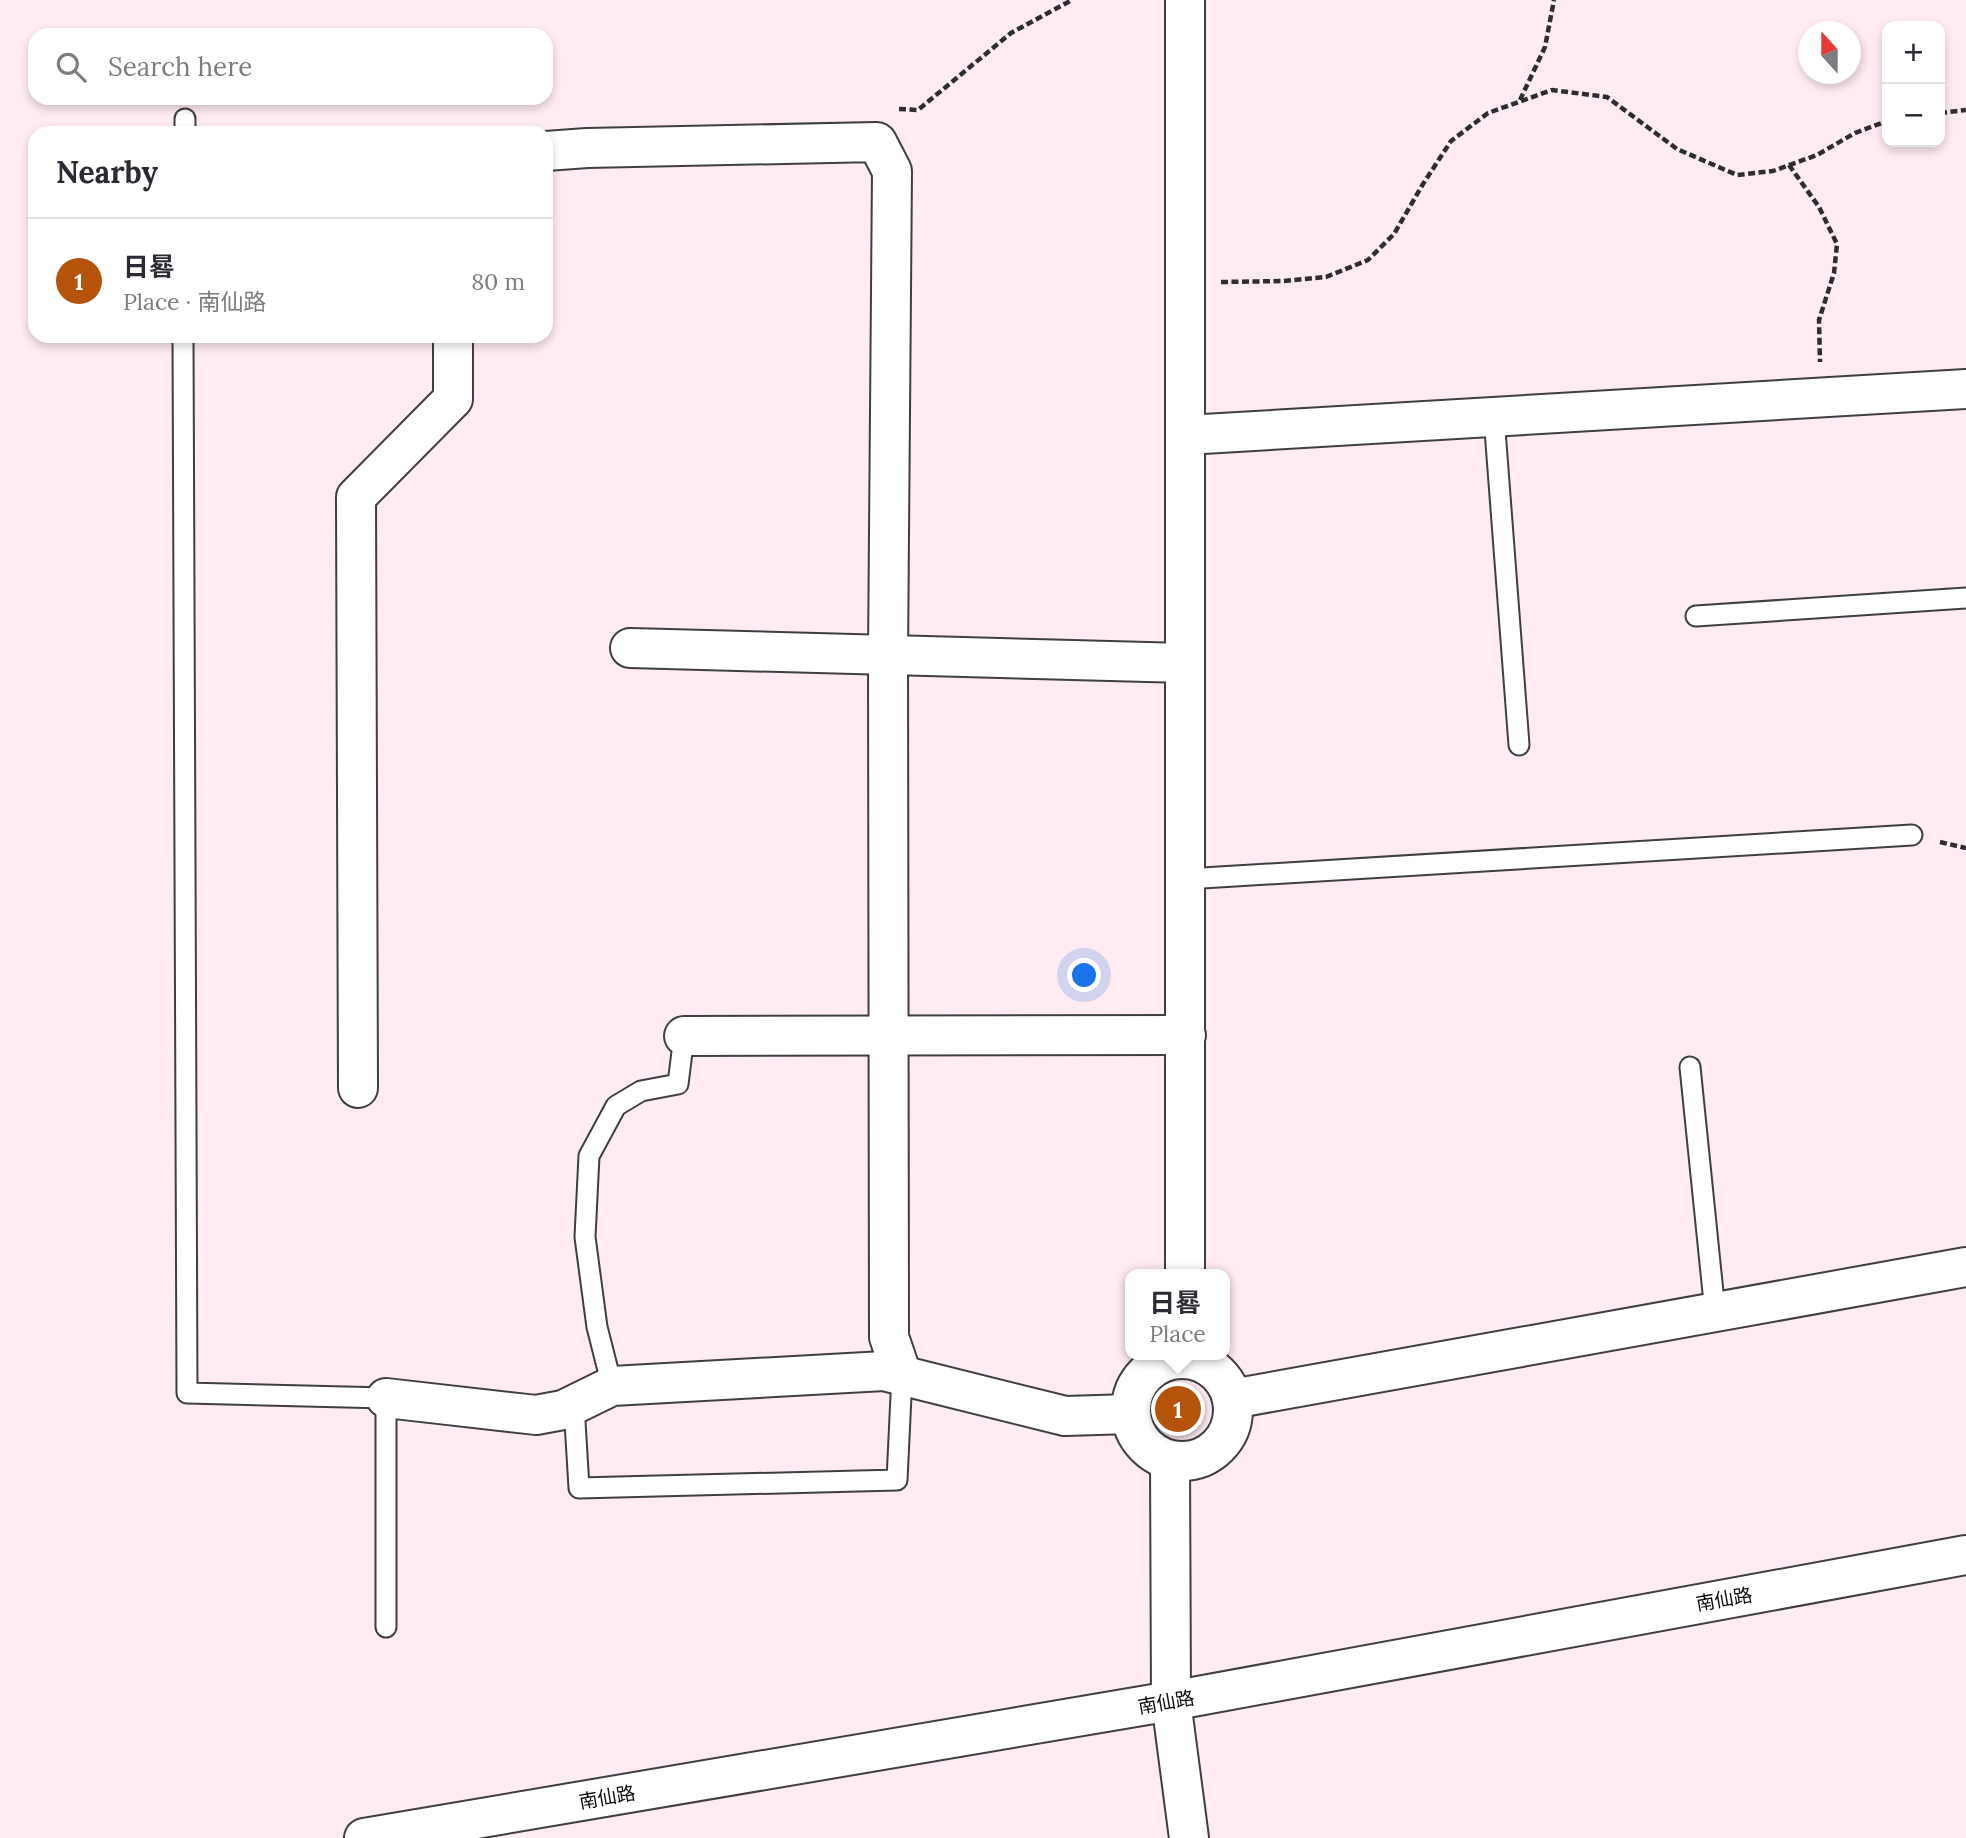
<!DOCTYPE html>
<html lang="en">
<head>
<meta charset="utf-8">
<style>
	body { margin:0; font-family:Lora,"Noto Sans SC",serif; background:#f7f7f7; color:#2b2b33 }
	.controls { position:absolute; right:21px; top:21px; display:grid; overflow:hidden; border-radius:14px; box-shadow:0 4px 10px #0003 }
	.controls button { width:63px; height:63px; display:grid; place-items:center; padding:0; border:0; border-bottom:2px solid #e1e1e2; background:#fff; color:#2b2b33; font:35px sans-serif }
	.compass { position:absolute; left:1798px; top:21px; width:63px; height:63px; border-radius:50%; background:#fff; box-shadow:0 4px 10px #0003; rotate:339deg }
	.you { position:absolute; left:1085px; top:976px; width:24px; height:24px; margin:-18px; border:5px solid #fff; border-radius:50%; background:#1a73e8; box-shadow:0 0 0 10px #1a73e833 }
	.badge { display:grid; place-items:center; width:46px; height:46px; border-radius:50%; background:#b45309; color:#fff; font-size:23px; font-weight:700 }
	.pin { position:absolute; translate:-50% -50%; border:4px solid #fff; box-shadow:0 2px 7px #0006 }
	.popup { position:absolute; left:1125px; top:1269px; width:105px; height:91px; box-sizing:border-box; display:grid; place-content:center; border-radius:14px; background:#fff; filter:drop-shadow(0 2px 5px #0005); font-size:23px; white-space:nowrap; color:#7c7c81 }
	.popup b { font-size:26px; color:#2b2b33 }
	.popup::after { content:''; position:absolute; left:50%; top:100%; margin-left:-14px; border:14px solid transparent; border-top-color:#fff }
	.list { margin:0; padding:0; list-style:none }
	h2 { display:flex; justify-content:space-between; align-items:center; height:91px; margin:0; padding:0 28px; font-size:30px }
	h2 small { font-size:23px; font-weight:400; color:#7c7c81 }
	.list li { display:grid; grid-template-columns:46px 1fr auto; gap:21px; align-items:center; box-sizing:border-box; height:126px; padding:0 28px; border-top:2px solid #e1e1e2 }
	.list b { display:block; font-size:26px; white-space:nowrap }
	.list p { margin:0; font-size:23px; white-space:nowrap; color:#7c7c81 }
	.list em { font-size:23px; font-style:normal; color:#7c7c81 }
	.icon { flex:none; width:38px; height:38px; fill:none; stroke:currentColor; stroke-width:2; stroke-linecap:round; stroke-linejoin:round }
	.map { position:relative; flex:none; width:1966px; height:1838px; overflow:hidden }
	.search { position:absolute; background:#fff; box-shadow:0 4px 10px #0003; left:28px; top:28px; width:525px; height:77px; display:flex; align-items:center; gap:18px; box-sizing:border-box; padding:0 24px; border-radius:21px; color:#7c7c81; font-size:26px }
	.panel { position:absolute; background:#fff; box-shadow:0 4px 10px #0003; left:28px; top:126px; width:525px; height:217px; border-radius:21px }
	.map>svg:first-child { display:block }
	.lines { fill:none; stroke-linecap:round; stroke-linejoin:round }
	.service-casing { stroke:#3f3f3f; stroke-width:23 }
	.minor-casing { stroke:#3f3f3f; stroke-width:42 }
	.tertiary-casing { stroke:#3f3f3f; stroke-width:42 }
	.path { stroke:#2e2e2e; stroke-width:4.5; stroke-dasharray:7 3.5; stroke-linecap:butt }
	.service { stroke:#fff; stroke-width:19 }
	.minor { stroke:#fff; stroke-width:38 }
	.tertiary { stroke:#fff; stroke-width:38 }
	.labels { text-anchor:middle; stroke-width:7; stroke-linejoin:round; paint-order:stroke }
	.street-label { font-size:19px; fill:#0c0c0c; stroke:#fff }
</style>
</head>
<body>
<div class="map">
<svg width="1966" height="1838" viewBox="0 0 1966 1838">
	<rect width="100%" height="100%" fill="#ffebf2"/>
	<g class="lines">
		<g class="service-casing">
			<g id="service">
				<polyline points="185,133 185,119"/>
				<polyline points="183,336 187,1393 386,1398 386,1627"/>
				<polyline points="1494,417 1519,745"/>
				<polyline points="1696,616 1966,598"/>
				<polyline points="1186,879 1912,835"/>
				<polyline points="1690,1067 1715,1312"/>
				<polyline points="612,1386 597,1327 585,1237 589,1156 616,1106 641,1091 678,1084 684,1036"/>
				<polyline points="574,1405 579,1488 897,1480 902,1375"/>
			</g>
		</g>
		<g class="minor-casing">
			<g id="minor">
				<polyline points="546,151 587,148 877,142 892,171 888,655 889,1337 902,1375"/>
				<polyline points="1186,435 1966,389"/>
				<polyline points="630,648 1185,663"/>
				<polyline points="684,1036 1186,1035"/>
				<polyline points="358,1088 356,497 453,399 453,336"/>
				<polyline points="1185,1274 1185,0"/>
				<circle cx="1182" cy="1410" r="51"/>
				<polyline points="386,1398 536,1415 563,1410 612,1386 884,1371 1065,1416 1131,1414"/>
				<polyline points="1232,1399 1966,1267"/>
				<polyline points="1170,1460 1171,1701 1189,1838"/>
			</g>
		</g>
		<g class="tertiary-casing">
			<polyline id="tertiary" points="364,1838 1171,1701 1966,1555"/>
		</g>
		<g class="path">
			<polyline points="1520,100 1545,47 1554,0"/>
			<polyline points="899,109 918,110 1011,33 1072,0"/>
			<polyline points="1940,113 1966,110"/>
			<polyline points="1789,165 1819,207 1837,244 1834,273 1819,320 1820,362"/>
			<polyline points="1221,282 1284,281 1326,277 1368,260 1394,234 1423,184 1451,141 1488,113 1552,90 1607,97 1677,149 1737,175 1773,171 1817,155 1855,133 1887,121"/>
			<polyline points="1940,842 1966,848"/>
		</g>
		<use href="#service" class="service"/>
		<use href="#minor" class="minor"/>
		<use href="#tertiary" class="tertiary"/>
	</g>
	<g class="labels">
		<g class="street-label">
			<text transform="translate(1724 1599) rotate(-10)" y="7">南仙路</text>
			<text transform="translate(1166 1702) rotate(-10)" y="7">南仙路</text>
			<text transform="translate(607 1797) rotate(-10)" y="7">南仙路</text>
		</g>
	</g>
</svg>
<div class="controls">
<button>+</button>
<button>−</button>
</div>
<svg class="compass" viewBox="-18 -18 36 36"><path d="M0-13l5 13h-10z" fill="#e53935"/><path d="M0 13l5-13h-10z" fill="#7c7c81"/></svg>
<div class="you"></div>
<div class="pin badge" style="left:1178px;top:1409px">1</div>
<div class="popup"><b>日晷</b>Place</div>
<div class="search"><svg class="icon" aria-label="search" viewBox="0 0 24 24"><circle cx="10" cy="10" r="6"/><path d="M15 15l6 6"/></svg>Search here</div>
<section class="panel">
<h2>Nearby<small></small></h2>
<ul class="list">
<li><span class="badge">1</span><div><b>日晷</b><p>Place · 南仙路</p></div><em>80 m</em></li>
</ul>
</section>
</div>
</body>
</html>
